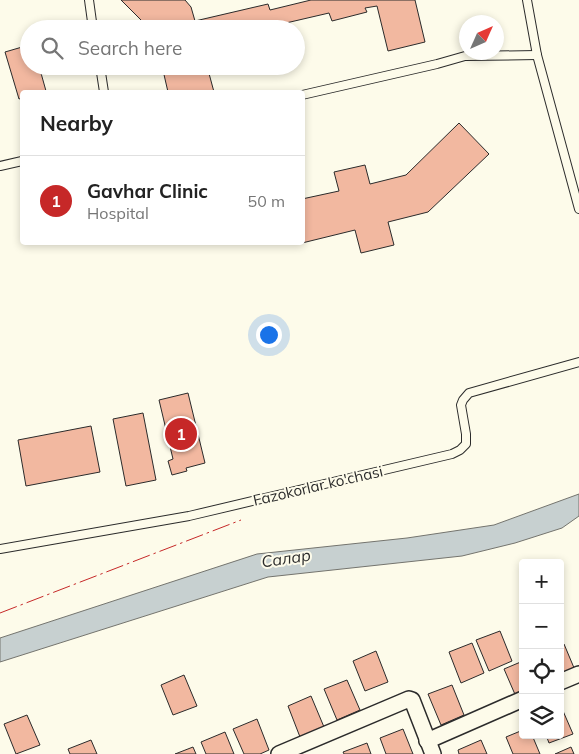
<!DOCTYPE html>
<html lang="en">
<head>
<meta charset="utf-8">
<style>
	body { margin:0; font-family:Mulish,sans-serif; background:#f2f2f2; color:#222 }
	.controls { position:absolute; right:15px; bottom:15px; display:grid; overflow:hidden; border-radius:5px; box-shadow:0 2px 8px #0003 }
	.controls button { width:45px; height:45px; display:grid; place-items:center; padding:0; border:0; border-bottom:1px solid #e0e0e0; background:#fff; color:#222; font:25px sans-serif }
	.compass { position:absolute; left:459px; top:15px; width:45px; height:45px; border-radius:50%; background:#fff; box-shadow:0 2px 8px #0003; rotate:45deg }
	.you { position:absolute; left:268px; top:334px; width:18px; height:18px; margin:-12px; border:4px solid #fff; border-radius:50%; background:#1a73e8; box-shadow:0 0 0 8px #1a73e833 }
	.badge { display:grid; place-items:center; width:32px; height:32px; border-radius:50%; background:#c62828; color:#fff; font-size:16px; font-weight:700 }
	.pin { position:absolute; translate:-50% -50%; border:2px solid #fff; box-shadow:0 1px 5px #0006 }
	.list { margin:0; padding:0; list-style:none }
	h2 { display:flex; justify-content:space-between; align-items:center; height:65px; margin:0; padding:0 20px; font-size:21px }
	h2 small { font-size:16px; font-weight:400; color:#767676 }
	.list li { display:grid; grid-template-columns:32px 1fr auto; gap:15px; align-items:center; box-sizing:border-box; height:90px; padding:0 20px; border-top:1px solid #e0e0e0 }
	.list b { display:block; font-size:19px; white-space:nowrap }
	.list p { margin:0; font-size:16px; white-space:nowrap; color:#767676 }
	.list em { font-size:16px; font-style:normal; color:#767676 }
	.icon { flex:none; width:28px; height:28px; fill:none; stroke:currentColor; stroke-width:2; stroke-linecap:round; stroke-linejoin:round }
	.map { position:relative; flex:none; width:579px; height:754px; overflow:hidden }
	.search { position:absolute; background:#fff; box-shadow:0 2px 8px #0003; left:20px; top:20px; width:285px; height:55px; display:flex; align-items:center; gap:12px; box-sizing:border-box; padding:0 18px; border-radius:28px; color:#767676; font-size:19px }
	.panel { position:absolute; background:#fff; box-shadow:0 2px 8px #0003; left:20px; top:90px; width:285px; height:155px; border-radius:5px }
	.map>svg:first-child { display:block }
	.water { fill:#c7d0d0; stroke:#74746e }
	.building { fill:#f2b8a0; stroke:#2b2b2b }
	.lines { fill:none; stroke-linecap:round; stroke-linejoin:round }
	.lane-casing { stroke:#2b2b2b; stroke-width:10 }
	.street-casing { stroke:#2b2b2b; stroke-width:18 }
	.lane { stroke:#fdfbea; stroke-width:8 }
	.street { stroke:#fdfbea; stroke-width:15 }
	.power { stroke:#c62828; stroke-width:1; stroke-dasharray:18 4 2.5 4; stroke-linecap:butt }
	.labels { text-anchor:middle; stroke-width:4; stroke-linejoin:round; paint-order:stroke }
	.street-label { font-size:15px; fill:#2b2b2b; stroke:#fdfbea }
	.water-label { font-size:16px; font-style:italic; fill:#2b2b2b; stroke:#fdfbea }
</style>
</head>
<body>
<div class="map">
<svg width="579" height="754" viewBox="0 0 579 754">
	<rect width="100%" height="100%" fill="#fdfbea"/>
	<polygon class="water" points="579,494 579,516 562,528 515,543 462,556 268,577 0,662 0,638 257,554 407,538 494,525"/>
	<g class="building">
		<polygon points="121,0 185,0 191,7 195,21 268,4 270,10 311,0 415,0 425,42 388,51 377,6 365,8 367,12 332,21 329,13 273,26 274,29 150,29"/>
		<polygon points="29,45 29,66 39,66 46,91 41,92 22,92 22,98 19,99 5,52"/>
		<polygon points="162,66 207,66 214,92 168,92"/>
		<polygon points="235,66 262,66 236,72"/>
		<polygon points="459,123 489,154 428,212 388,222 394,245 361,253 355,230 302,243 301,242 302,242 302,199 339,191 334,172 365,165 370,184 406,175"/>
		<polygon points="188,393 205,463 186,468 187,471 172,475 168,461 173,459 159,400"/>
		<polygon points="143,413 156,480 126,486 113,419"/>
		<polygon points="91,426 100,472 26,486 18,440"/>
		<polygon points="500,631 512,661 489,671 476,640"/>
		<polygon points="472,643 484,673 461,683 449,652"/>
		<polygon points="564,644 577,675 560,682 560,646"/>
		<polygon points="376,651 388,682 365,691 353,661"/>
		<polygon points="523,661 523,697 517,699 504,669"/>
		<polygon points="184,675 197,706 173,715 161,685"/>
		<polygon points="347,680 360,710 337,720 324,689"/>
		<polygon points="452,685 464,715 441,725 428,694"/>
		<polygon points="311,696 324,727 300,737 288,706"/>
		<polygon points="560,704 573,734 549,743 546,735 560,735"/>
		<polygon points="27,715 40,745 16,754 4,724"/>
		<polygon points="257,719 269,750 260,754 244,754 233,729"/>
		<polygon points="403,729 413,754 386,754 380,738"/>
		<polygon points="523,730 523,735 532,735 540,754 513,754 506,737"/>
		<polygon points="225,732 234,754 206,754 201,742"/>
		<polygon points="91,740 97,754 70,754 68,749"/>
		<polygon points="481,740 487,754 459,754 458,750"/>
		<polygon points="367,743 371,754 344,754 343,752"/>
		<polygon points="193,747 196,754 175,754"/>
		<polygon points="571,747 574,754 555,754"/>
	</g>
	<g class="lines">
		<g class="lane-casing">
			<g id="lane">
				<polyline points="89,0 93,29"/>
				<polyline points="527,0 537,55 579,209"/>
				<polyline points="100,66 104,92"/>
				<polyline points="302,95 437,64 465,56 537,55"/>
				<polyline points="0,166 22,161"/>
				<polyline points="0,549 189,516 452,454 460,450 466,444 466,434 461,405 463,400 469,393 579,362"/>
			</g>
		</g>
		<g class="street-casing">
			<g id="street">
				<polyline points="560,682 579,674"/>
				<polyline points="427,741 523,699"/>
				<polyline points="279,754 409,699 412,700 433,754"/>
			</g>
		</g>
		<use href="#lane" class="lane"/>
		<use href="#street" class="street"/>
		<polyline class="power" points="0,613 241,520"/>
	</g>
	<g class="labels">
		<g class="street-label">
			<text transform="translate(318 486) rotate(-13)" y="5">Fazokorlar ko'chasi</text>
		</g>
		<g class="water-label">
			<text transform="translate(286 558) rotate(-8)" y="6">Салар</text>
		</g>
	</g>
</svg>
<div class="controls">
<button>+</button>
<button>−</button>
<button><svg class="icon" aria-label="locate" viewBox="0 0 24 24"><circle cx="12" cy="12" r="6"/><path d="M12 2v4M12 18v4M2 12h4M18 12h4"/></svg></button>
<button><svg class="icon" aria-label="layers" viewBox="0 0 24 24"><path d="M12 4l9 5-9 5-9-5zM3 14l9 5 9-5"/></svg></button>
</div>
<svg class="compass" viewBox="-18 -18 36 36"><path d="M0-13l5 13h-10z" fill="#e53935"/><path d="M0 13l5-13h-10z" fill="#767676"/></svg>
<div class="you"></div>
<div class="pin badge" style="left:181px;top:434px">1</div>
<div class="search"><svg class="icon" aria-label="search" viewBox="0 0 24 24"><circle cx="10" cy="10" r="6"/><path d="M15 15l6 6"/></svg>Search here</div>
<section class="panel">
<h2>Nearby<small></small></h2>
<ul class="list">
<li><span class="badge">1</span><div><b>Gavhar Clinic</b><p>Hospital</p></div><em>50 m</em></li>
</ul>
</section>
</div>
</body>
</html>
